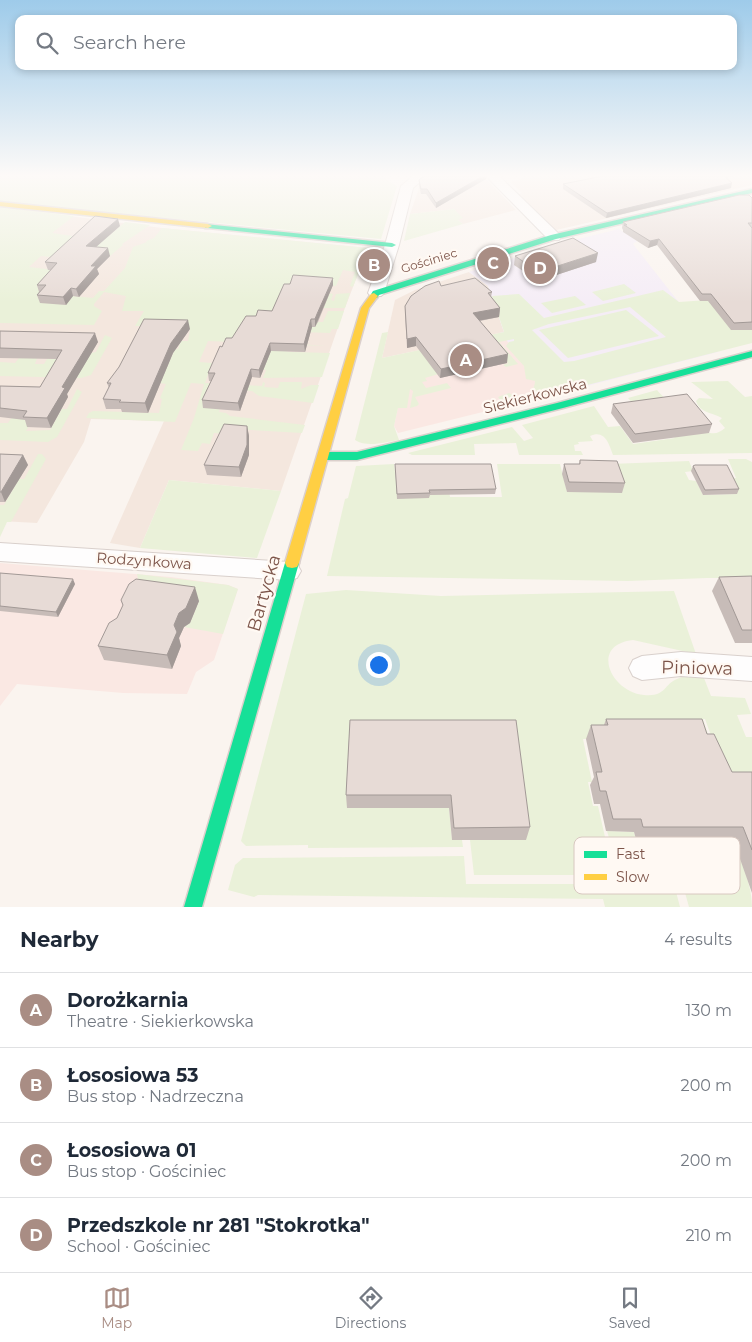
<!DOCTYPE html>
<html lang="en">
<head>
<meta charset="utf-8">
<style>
	body { margin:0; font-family:Montserrat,sans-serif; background:#f2f2f3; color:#1f2937 }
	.you { position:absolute; left:378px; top:664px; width:18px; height:18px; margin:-12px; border:4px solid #fff; border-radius:50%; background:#1a73e8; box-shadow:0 0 0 8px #1a73e833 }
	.badge { display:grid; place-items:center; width:32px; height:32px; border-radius:50%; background:#a98d84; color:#fff; font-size:16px; font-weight:700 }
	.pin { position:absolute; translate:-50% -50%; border:2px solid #fff; box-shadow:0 1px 5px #0006 }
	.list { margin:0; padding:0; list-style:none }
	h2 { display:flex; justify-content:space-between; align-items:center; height:65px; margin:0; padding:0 20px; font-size:21px }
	h2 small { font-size:16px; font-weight:400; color:#747a83 }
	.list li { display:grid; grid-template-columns:32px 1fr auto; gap:15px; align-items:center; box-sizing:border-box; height:75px; padding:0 20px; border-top:1px solid #e0e1e3 }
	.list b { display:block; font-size:19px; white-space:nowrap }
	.list p { margin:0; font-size:16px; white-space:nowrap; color:#747a83 }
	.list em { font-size:16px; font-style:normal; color:#747a83 }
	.icon { flex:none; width:28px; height:28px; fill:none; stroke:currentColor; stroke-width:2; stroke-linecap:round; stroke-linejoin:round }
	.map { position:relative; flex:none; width:752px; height:907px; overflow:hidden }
	.search { position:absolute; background:#fff; box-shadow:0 2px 8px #0003; left:15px; right:15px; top:15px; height:55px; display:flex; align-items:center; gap:12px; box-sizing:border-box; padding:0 18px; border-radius:10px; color:#747a83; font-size:19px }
	.sheet { height:365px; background:#fff }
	nav { display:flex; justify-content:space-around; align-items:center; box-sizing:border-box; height:70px; border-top:1px solid #e0e1e3; background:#fff; font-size:14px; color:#747a83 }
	nav a { display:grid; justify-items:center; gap:2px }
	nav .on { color:#a98d84 }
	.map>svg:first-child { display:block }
	.residential { fill:#f4e7de }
	.commercial { fill:#fae8e3 }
	.education { fill:#f5edf6 }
	.green { fill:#eaf1d9; fill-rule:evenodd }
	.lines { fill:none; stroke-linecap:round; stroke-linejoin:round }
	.street-casing { stroke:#d9d0cc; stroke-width:2 }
	.fast-casing { stroke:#dbd0cc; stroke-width:3 }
	.slow-casing { stroke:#dbd0cc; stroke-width:3 }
	.street { fill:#fefdfd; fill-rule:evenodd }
	.fast { fill:#16e098; fill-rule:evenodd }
	.slow { fill:#ffcf43; fill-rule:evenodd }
	.wall { fill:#c7bcb8 }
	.shaded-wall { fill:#a29996 }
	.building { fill:#e7dbd6; stroke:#a29996 }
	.labels { text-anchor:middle; stroke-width:4.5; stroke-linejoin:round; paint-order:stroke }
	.far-street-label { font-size:12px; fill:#7d554a; stroke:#fff9f3 }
	.street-label { font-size:15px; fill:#7d554a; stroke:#fff9f3 }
	.near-street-label { font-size:18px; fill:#7d554a; stroke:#fff9f3 }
	.key { fill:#fff9f3; stroke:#d8c8c0; stroke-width:1 }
	.key-label { font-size:14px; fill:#7d554a }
</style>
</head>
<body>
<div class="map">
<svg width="752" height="907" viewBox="0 0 752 907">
	<rect width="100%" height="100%" fill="#faf4ef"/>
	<g class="residential">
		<polygon points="440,176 483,176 516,210 463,224 457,219 462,218 454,209 410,214 420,185"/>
		<polygon points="530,176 752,176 752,185 556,230 552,229 517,195 522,193 511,182"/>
		<polygon points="0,207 162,228 368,248 343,313 281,491 169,480 140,548 110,543 164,421 91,419 84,442 37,523 0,521"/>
		<polygon points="469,272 488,286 504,332 382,358 395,300 415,290"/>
	</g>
	<g class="commercial">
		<polygon points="500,333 556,394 398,433 394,426 410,352"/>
		<polygon points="0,563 171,577 228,585 238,589 214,660 196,672 187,694 123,693 17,684 0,706"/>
	</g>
	<polygon class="education" points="619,229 637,241 633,244 718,352 556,394 500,333 504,332 488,286 469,272 566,242"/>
	<g class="green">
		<polygon points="0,176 380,176 397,186 381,239 0,202"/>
		<polygon points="0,207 74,216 52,233 79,237 109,236 125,222 150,225 122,244 123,245 110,256 61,258 41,256 29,267 81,273 73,296 93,298 99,291 104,291 125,268 133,247 147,242 146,241 154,238 162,228 368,248 353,287 350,286 355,272 343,270 336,286 294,283 333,294 331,300 334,301 336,294 350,293 345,308 321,308 300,344 326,346 208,341 199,362 212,363 205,383 262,386 263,382 265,383 264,387 278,388 280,382 302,382 301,389 311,385 319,385 313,403 259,396 252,391 224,389 219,412 226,413 230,416 305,425 302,433 232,429 229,434 214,433 210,444 202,443 198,451 181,450 194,418 204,384 191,383 175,422 86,418 89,413 93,411 159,413 162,399 160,398 166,384 160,383 175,349 178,349 181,341 188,341 190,330 162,329 163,326 135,326 144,311 122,311 126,296 104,292 94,304 94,306 102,311 94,325 0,323"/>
		<polygon points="454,209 463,218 458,220 463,224 404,241 410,214"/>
		<polygon points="624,284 636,293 603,301 592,292"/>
		<path d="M663 290 679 302 708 300 752 330V343L505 406 498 397 509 393 521 400C528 395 535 390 535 381L526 379 524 366 506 346 509 342 514 341V339L499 342 518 364 506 367 503 365 508 363 502 355 425 378 427 381 422 382 426 388 447 383 451 388 415 397 419 404 417 406 410 408 413 391 410 389 407 408H398L394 426 399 440C385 442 368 448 355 440L382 333 388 332 382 358 504 332 492 296 519 294 544 318ZM630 307 666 337 574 361 564 362 532 330 549 324Z"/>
		<polygon points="575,296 586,305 552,313 541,303"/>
		<polygon points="626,310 659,336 568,358 539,330"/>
		<polygon points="328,311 344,311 338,329 332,329 330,333 301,332 317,322 323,322"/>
		<polygon points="105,335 112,338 91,375 81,378 0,376 0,362 15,363 19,358 37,358 35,364 44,364 47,359 66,359 96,352"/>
		<polygon points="249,347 292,352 330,353 322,377 263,378 266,370 258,369"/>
		<path d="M728 381 745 397 752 396V453L613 455C609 444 605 429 590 436L593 441 578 442 579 444 574 445 575 451H581L583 455H519L516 443 474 444 475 455H412L408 453 512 427 524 441 533 438 522 425 594 406 608 427 620 426 633 444 675 438 642 414 628 398 657 390C664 399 701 431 710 433 717 434 720 432 725 428L719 421 722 418C711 412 700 413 696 401L699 398 713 399 691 382Z"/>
		<polygon points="77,389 82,392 57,437 48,442 0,440 0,423 8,423 12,417 33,418 26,431 50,430 62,409 67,409"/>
		<polygon points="38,454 42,454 46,459 11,522 7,522 0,537 0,505 4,505 19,479 24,479"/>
		<polygon points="728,459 746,459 752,462 752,578 707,578 628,581 327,576 345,499 348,498 356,466 394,464 398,499 426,468 447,480 450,497 502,497 497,464 560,464 567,492 610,464 689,461 693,471 685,472 689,480 696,481 703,495 737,494 729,478 736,478"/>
		<polygon points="169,480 281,491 257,558 140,548"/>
		<polygon points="137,574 228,585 238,589 223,634 184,627 190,623 197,606 194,601 141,594"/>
		<path d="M346 590 441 596 674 591 696 654 633 640C589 645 611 692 644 695 666 697 663 685 677 679 685 675 696 677 704 678L711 696 745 698 751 714 737 715 746 737H752V774L742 782 721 763 705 719H703L717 761 602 739H583L592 782H588L593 806H598L605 837 609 838 607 831 634 832 636 839H663L672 875H474L470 840H525L348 755 347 808H449L452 840H462L463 847 308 848V845L246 846 241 841 306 594Z"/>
		<path d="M670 839H735C740 862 752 883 752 907H689Z"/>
		<polygon points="464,856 466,884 674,884 680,907 605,907 603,899 258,895 254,897 228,890 235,865 243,858"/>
	</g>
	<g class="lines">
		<g class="street-casing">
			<g id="street">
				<polygon points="413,176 427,176 413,188 399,245 384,293 381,296 371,296 368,293 385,245 401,186"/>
				<polygon points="486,176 499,176 559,234 561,237 559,240 549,240"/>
				<polygon points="0,543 289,562 297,564 301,571 297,578 289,580 0,561"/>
				<polygon points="681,652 752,657 752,681 681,676 642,680 633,676 629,668 633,660 642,656"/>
			</g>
		</g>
		<g class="fast-casing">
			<g id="fast">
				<polygon points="752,189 752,193 556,239 379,295 377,298 371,298 370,296 373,291 551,235"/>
				<polygon points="205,224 392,243 396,245 392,247 208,228 205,228"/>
				<polygon points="752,351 752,357 563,408 357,460 324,460 318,456 324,452 357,452 557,403"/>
				<polygon points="292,558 297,559 299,563 202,907 184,907 285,563 287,559"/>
			</g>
		</g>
		<g class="slow-casing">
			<g id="slow">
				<polygon points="0,202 208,224 212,226 208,228 0,206"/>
				<polygon points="374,293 378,296 369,308 299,563 297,567 292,568 287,567 285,563 361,308 371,294"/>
			</g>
		</g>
		<use href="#street" class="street"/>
		<use href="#fast" class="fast"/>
		<use href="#slow" class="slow"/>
	</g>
	<g class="wall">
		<polygon points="603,176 733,176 726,178 731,188 606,218 563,189 563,184"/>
		<polygon points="486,179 436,208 426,194 421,194 419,185 419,180"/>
		<polygon points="752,198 752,330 731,330 708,301 700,301 657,245 648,248 623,232 623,230 622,228 623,222"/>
		<polygon points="120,226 96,247 110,256 97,269 99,274 79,297 73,296 66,305 40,303 37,295 39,292 37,285 51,270 48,270 45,262"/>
		<polygon points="515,256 596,262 538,281 514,265"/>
		<polygon points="333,278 333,285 318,322 315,327 312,327 305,352 271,351 260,378 252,377 240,411 203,408 202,400 211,381 209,381 208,373 222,347 256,316 272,311 290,284"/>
		<polygon points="441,286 492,292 491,297 500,308 499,317 480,321 507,363 440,378 416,346 407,348 405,314 405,306"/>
		<polygon points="190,329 173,353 148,413 122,412 121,409 106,409 103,399 109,388 107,383"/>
		<polygon points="0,331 98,342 67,394 68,397 51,428 27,427 25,420 0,417 0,386 40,387 57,359 0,358"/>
		<polygon points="613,404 712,424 709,433 633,443 611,413"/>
		<polygon points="247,426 249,436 249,455 241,477 207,475 204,465"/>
		<polygon points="0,454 23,455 28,465 5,502 0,502"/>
		<polygon points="580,460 625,483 622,493 567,492 562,474 564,464 579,464"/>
		<polygon points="395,464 496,489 495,494 430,495 429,498 397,499"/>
		<polygon points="693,466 739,489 737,494 703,495 691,471"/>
		<polygon points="0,573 75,584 58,617 0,611"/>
		<polygon points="752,576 752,643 735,643 712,591 719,577"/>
		<polygon points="121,600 199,601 190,623 184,627 179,638 181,646 172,669 104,660 98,646 117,618 123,606"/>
		<polygon points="606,719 707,734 732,772 752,772 752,893 733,839 636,839 634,832 606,831 600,804 594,804 590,785 594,777 586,739 591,725 604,725"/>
		<polygon points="350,720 530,827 526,840 452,840 449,808 347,808 346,795"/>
	</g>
	<g class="shaded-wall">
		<polygon points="483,176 486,176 486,179 436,208 436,203"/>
		<polygon points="732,183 731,188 606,218 607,213"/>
		<polygon points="118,219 120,226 88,254 86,246"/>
		<polygon points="659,239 657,245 648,248 650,241"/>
		<polygon points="108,248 110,256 97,269 99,274 79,297 76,289 91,266"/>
		<polygon points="598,253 596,262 538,281 539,272"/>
		<polygon points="333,278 333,285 315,327 315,319"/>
		<polygon points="71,288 73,296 66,305 63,297"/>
		<polygon points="500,308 499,317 472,322 473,313"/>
		<polygon points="311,319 312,327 305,352 304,344"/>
		<polygon points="188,320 190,329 173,353 148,413 145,403 171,343"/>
		<polygon points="95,333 98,342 67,394 68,397 51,428 47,418 62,387"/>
		<polygon points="416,337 416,346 407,348 407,339"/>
		<polygon points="270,343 271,351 260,378 259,370"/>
		<polygon points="508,354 507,363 440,378 441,369"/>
		<polygon points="251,369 252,377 240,411 238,403"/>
		<polygon points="247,426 249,436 249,455 241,477 239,467"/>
		<polygon points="23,455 28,465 5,502 1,492"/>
		<polygon points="73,579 75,584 58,617 56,612"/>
		<polygon points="195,587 199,601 190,623 184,627 179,638 181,646 172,669 167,655 174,625 179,613"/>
	</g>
	<g class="building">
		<polygon points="424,176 483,176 436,203 427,189 421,189 419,180"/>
		<polygon points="603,176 724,176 732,183 607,213 563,184"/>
		<polygon points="739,195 749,195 752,198 752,223 748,223 752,228 752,322 734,323 711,294 702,294 659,239 650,241 624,225 627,225 623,222"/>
		<polygon points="95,216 118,219 86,246 108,248 91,266 96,266 76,289 71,288 63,297 37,295 46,285 37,285 57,263 45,262"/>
		<polygon points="573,238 598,253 539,272 515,256"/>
		<polygon points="293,275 333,278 317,314 315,319 311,319 304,344 270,343 259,370 251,369 238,403 202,400 215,373 208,373 220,346 222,347 226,338 232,338 246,316 256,316 258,310 272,311 284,284 290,284"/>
		<polygon points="475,278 492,292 488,293 500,308 473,313 508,354 441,369 416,337 407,339 405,306 411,296 425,286 439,281 441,286"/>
		<polygon points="144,319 188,320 171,343 145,403 119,402 121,400 103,399 111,383 107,383 119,367"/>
		<polygon points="0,331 95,333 62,387 65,388 47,418 23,417 27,411 0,408 0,386 40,387 62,350 0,348"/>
		<polygon points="687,394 712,424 635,434 613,404"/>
		<polygon points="224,424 247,426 247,445 239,467 204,465"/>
		<polygon points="0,454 23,455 1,492 0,492"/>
		<polygon points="580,460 617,461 625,483 569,482 564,464 580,464"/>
		<polygon points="395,464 491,464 496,489 429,490 430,493 397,494"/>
		<polygon points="695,465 727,465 739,489 705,490 693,466"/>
		<polygon points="0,573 73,579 56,612 0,606"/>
		<polygon points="752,576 752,630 742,630 719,577"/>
		<polygon points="136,579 195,587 186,608 179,613 174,625 177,632 167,655 98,646 109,623 117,618 123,605 121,600 129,584"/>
		<polygon points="606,719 702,719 707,734 714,734 732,772 752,772 752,850 743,827 643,827 641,819 613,819 606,791 600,791 596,772 602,772 591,725 608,725"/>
		<polygon points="350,720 516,720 530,827 454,828 451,795 346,795"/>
	</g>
	<linearGradient id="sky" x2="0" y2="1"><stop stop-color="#9ecbea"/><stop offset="0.58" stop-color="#fdfaf8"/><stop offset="1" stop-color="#fdfaf8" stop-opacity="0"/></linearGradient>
	<rect width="752" height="303" fill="url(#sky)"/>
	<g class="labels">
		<g class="far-street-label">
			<text transform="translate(429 261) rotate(-17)" y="4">Gościniec</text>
		</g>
		<g class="street-label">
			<text transform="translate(535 396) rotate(-14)" y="5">Siekierkowska</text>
			<text transform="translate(144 561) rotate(4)" y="5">Rodzynkowa</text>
		</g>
		<g class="near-street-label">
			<text transform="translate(264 593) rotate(-74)" y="6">Bartycka</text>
			<text transform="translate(697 668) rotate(1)" y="6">Piniowa</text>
		</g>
	</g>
	<rect x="574" y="837" width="166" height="57" rx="8" class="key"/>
	<rect x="584" y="851" width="23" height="7" fill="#16e098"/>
	<rect x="584" y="874" width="23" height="6" fill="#ffcf43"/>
	<g class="key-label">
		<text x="616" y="859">Fast</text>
		<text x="616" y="882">Slow</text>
	</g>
</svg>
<div class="you"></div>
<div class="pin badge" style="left:466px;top:360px">A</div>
<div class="pin badge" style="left:374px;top:265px">B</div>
<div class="pin badge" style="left:493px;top:263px">C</div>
<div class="pin badge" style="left:540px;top:268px">D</div>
<div class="search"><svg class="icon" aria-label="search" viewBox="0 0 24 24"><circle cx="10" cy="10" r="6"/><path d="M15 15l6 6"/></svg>Search here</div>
</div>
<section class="sheet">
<h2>Nearby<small>4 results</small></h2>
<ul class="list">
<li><span class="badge">A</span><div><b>Dorożkarnia</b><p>Theatre · Siekierkowska</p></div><em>130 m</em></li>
<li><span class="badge">B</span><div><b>Łososiowa 53</b><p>Bus stop · Nadrzeczna</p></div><em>200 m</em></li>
<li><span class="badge">C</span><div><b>Łososiowa 01</b><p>Bus stop · Gościniec</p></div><em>200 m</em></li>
<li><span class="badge">D</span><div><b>Przedszkole nr 281 &quot;Stokrotka&quot;</b><p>School · Gościniec</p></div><em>210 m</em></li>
</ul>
</section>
<nav>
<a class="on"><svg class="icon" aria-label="map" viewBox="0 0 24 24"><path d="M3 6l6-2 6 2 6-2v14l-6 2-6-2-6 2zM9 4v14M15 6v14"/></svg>Map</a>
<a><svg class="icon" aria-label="directions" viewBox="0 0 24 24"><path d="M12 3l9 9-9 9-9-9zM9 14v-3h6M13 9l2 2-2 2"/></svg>Directions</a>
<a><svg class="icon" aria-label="saved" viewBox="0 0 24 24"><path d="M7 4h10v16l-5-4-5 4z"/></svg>Saved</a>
</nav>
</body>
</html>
